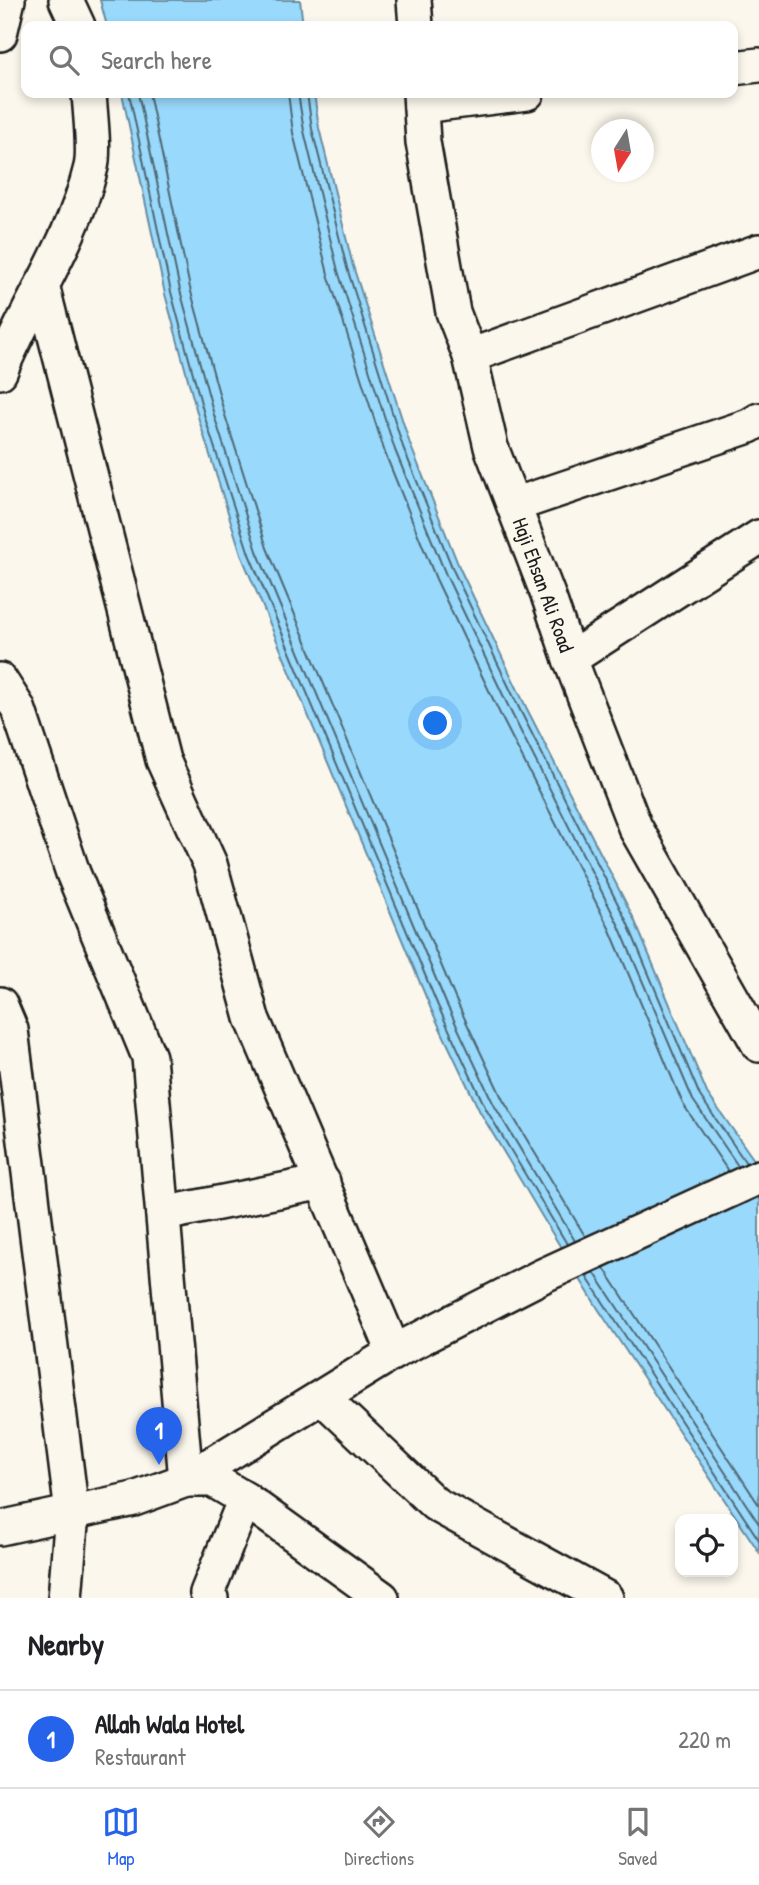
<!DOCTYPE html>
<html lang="en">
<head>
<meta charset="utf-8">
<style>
	body { margin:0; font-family:"Patrick Hand",sans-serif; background:#f6f6f6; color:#202124 }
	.controls { position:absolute; right:21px; bottom:21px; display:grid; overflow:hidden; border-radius:14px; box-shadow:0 4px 10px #0003 }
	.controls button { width:63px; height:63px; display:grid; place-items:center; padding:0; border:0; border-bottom:2px solid #e0e0e0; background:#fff; color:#202124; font:35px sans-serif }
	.compass { position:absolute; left:591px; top:119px; width:63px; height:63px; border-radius:50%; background:#fff; box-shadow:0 4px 10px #0003; rotate:191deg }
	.you { position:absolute; left:436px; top:724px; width:24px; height:24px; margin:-18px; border:5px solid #fff; border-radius:50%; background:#1a73e8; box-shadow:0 0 0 10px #1a73e833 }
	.badge { display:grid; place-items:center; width:46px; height:46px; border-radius:50%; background:#2563eb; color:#fff; font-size:23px; font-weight:700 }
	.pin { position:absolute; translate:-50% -58px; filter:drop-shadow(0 2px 4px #0008) }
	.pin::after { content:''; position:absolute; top:37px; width:24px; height:21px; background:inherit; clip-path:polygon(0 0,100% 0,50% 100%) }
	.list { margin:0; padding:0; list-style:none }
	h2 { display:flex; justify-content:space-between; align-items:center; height:91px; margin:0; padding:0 28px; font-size:30px }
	h2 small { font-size:23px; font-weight:400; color:#757577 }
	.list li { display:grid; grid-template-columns:46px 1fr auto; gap:21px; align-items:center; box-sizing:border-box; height:98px; padding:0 28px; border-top:2px solid #e0e0e0 }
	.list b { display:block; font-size:26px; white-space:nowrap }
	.list p { margin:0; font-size:23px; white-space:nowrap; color:#757577 }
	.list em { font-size:23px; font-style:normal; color:#757577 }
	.icon { flex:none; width:38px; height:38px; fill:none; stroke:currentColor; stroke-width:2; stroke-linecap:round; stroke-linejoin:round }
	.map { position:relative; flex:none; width:759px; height:1598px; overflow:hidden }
	.search { position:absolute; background:#fff; box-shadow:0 4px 10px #0003; left:21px; right:21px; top:21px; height:77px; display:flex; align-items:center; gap:18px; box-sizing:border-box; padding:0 24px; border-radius:14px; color:#757577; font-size:26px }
	.sheet { height:189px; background:#fff }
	nav { display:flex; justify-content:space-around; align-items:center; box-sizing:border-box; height:98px; border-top:2px solid #e0e0e0; background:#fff; font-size:19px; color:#757577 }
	nav a { display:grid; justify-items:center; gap:4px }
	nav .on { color:#2563eb }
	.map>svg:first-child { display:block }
	.water { fill:#99d9fb; stroke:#678da2; stroke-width:2 }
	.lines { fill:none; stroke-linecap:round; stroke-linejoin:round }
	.shore { stroke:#4e6875; stroke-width:2 }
	.minor-casing { stroke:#1c1c1c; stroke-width:38 }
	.minor { stroke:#fbf7ec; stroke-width:33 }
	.labels { text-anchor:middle; stroke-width:5; stroke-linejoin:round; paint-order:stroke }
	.street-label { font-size:21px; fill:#1c1c1c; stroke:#fbf7ec }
</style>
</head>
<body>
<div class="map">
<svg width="759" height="1598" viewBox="0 0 759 1598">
	<rect width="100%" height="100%" fill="#fbf7ec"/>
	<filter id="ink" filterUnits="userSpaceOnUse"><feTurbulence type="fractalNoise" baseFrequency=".0143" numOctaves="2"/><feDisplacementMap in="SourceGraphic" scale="14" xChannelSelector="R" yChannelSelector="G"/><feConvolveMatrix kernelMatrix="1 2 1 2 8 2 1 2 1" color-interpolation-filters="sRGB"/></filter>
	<g filter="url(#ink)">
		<g class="water">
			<polygon points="100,0 300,0 303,26 107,26"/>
			<polygon points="122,93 314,93 319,128 353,266 410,444 460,569 526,707 634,919 707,1093 759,1167 759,1552 597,1307 543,1218 480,1112 431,1009 242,557 199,420 165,294"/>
		</g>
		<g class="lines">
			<g class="shore">
				<polyline points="129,93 171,292 205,418 249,554 438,1006 486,1109 567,1244"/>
				<polyline points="138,93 180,290 214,415 257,551 446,1003 494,1105 575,1241"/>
				<polyline points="149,93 190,288 224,412 267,548 455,998 503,1100 585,1236"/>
				<polyline points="288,93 293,133 328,274 385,453 436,579 502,718 610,930 683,1104 728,1171"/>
				<polyline points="298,93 304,131 338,271 395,450 446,575 512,714 619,926 693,1100 738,1166"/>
				<polyline points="307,93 312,129 347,268 403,447 454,572 520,710 627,922 700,1096 746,1163"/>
				<polyline points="604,1268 759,1505"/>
				<polyline points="594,1272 759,1524"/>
				<polyline points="586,1276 759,1540"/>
			</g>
			<g class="minor-casing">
				<g id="minor">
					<polyline points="66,0 78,26"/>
					<polyline points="414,0 416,26"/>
					<polyline points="0,34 8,0"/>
					<polyline points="733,68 759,65"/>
					<polyline points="420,93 423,142 453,312 470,356 491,447 548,595 570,659 635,827 759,1045"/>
					<polyline points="421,106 527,93"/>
					<polyline points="42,285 163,760 210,864 252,1018 394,1352"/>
					<polyline points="470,356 759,251"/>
					<path d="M0 372C28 304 74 239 91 167 95 150 90 112 89 93"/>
					<polyline points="514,505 749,426 759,420"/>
					<polyline points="570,659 759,537"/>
					<polyline points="0,680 18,708 73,873 149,1057 186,1480 213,1480 245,1499 382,1598"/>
					<polyline points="0,1004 11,1030 72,1513 65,1598"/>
					<polyline points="163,1214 323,1182"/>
					<polyline points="322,1397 435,1504 606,1598"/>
					<polyline points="0,1528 134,1499 186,1480 394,1352 542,1276 759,1177"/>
					<polyline points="211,1598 207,1593 245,1499"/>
				</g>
			</g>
			<use href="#minor" class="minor"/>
		</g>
	</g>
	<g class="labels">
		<g class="street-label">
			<text transform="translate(543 585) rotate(70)" y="7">Haji Ehsan Ali Road</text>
		</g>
	</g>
</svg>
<div class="controls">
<button><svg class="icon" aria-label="locate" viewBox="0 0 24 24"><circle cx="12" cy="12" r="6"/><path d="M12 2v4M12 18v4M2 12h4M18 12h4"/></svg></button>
</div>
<svg class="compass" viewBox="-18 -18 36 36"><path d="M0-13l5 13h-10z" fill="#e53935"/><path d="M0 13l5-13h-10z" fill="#757577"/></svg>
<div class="you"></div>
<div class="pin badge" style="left:159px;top:1465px">1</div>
<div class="search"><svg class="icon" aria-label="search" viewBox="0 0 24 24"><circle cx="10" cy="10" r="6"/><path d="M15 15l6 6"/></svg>Search here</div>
</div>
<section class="sheet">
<h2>Nearby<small></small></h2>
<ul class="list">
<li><span class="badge">1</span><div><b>Allah Wala Hotel</b><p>Restaurant</p></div><em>220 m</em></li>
</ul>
</section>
<nav>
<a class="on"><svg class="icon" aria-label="map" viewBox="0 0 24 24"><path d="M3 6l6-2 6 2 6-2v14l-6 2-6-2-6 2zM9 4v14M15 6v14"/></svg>Map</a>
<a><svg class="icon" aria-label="directions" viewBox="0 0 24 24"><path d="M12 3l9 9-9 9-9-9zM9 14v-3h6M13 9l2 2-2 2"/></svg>Directions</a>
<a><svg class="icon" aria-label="saved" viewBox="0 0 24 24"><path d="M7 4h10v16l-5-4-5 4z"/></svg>Saved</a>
</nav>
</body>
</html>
